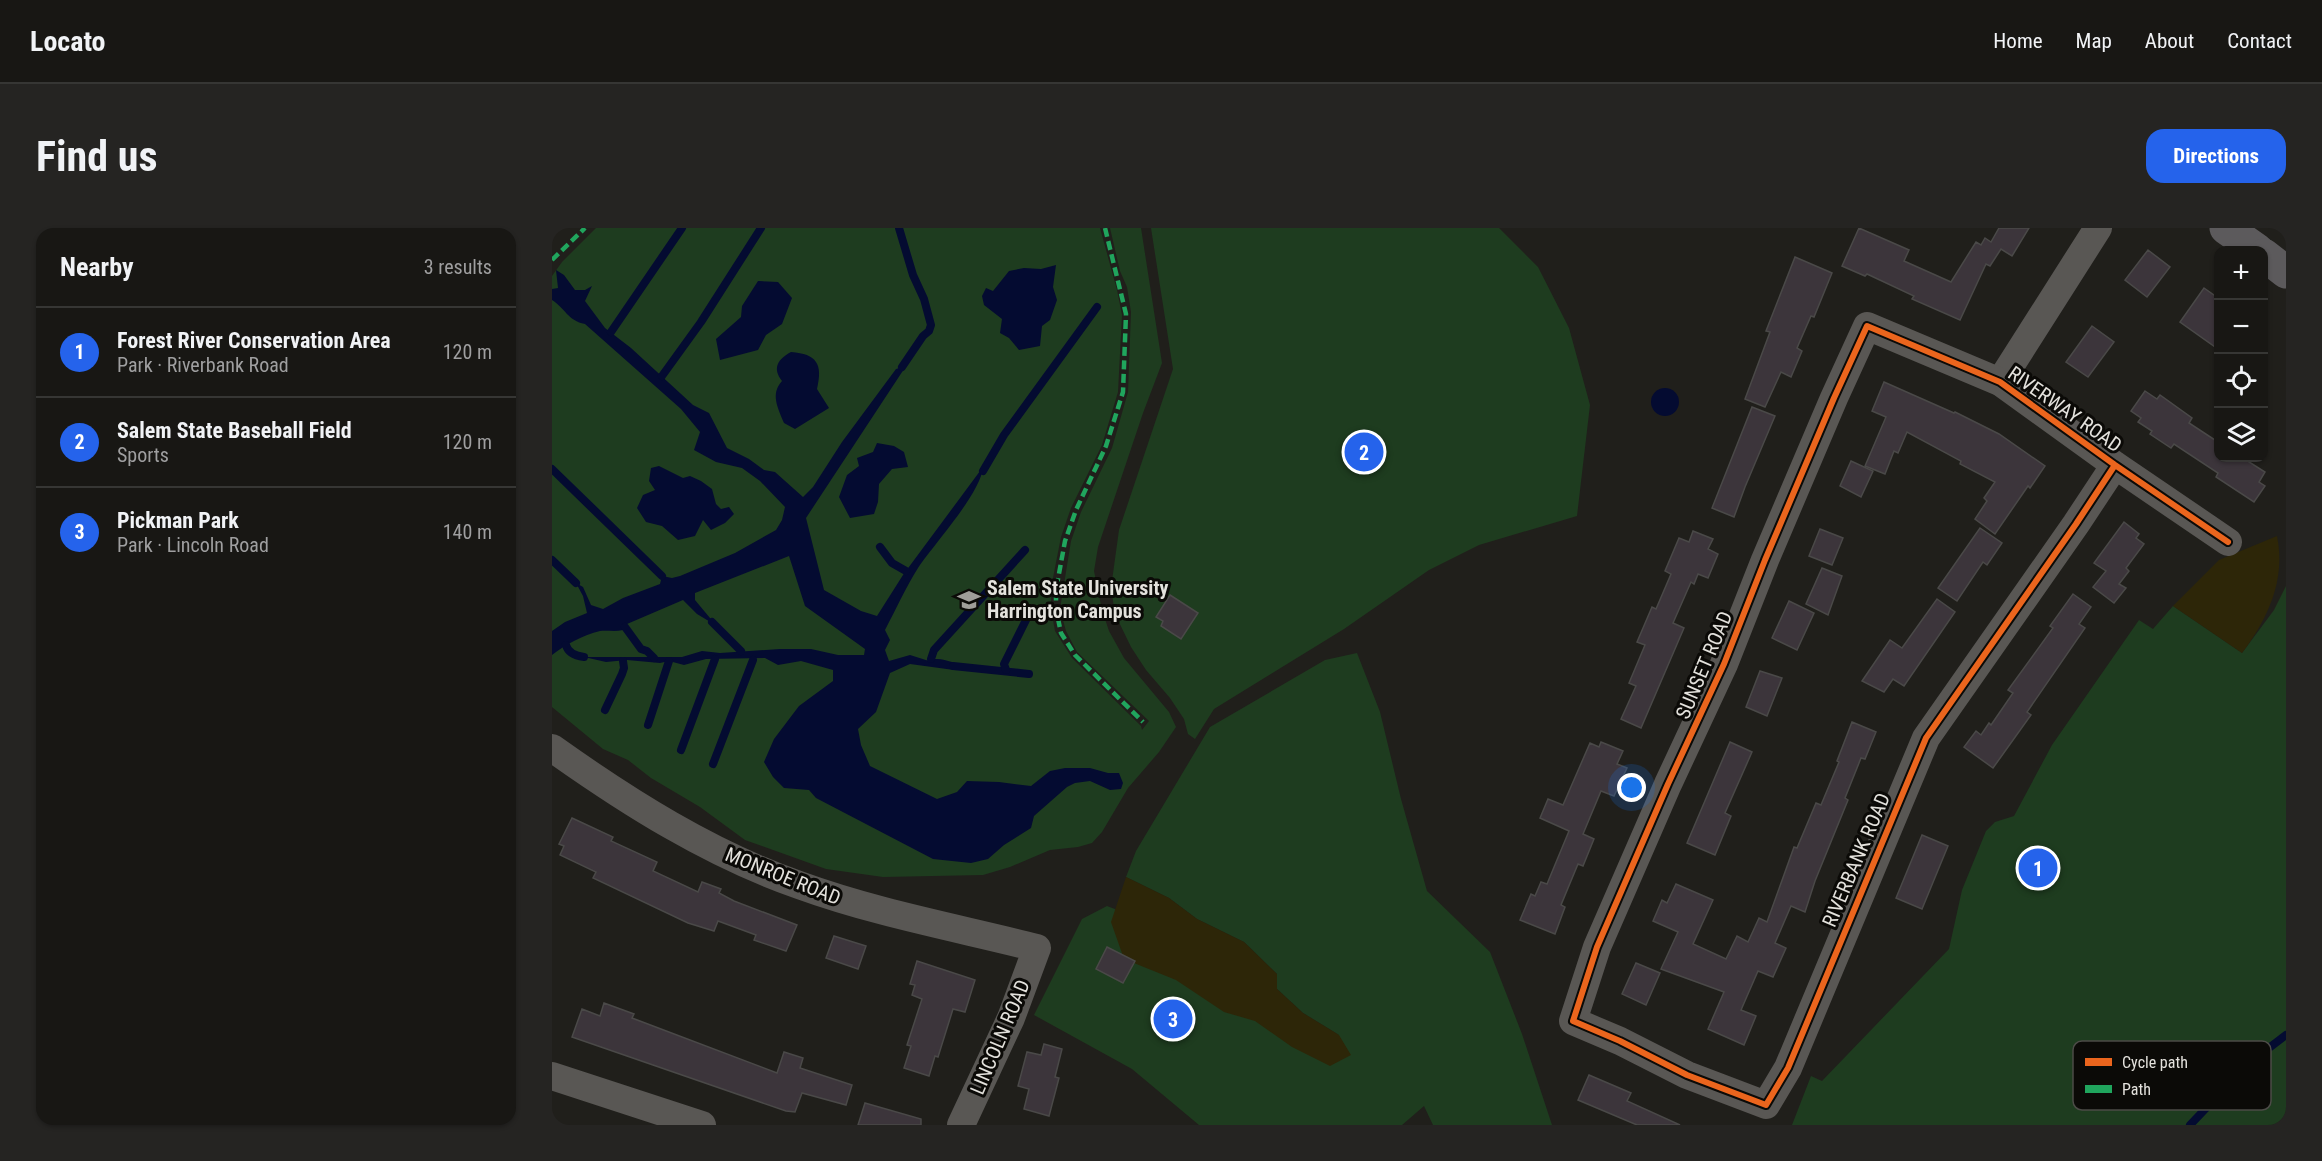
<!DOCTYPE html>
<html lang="en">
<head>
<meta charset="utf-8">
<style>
	body { margin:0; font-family:"Roboto Condensed",sans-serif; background:#252422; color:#f1f3f6 }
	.controls { position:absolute; right:18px; top:18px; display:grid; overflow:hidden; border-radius:12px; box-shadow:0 2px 4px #0004 }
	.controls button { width:54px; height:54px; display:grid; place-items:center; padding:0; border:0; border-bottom:2px solid #363634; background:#181714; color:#f1f3f6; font:30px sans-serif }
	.you { position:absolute; left:1080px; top:560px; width:21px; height:21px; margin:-15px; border:4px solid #fff; border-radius:50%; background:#1a73e8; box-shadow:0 0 0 9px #1a73e833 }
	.badge { display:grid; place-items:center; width:39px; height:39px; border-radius:50%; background:#2563eb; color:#fff; font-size:20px; font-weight:700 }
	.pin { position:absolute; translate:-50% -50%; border:3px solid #fff; box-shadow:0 2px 6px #0006 }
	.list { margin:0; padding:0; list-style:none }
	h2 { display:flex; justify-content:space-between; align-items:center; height:78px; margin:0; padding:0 24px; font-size:26px }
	h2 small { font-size:20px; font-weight:400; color:#9f9fa0 }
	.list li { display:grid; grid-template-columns:39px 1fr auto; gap:18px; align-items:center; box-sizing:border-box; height:90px; padding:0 24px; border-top:2px solid #363634 }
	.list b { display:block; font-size:22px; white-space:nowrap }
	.list p { margin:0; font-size:20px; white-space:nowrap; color:#9f9fa0 }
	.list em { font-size:20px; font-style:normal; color:#9f9fa0 }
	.icon { flex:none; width:33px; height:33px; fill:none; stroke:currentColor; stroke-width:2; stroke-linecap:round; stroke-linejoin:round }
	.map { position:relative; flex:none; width:1734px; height:897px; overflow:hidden; border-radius:18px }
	header { display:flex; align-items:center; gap:36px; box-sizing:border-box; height:84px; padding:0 30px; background:#181714; border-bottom:2px solid #363634 }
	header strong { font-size:28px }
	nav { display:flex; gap:33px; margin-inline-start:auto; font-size:21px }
	.intro { display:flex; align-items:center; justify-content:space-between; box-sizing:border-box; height:144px; padding:0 36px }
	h1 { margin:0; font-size:42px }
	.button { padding:15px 27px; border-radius:18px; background:#2563eb; color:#fff; font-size:21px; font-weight:700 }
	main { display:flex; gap:36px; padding:0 36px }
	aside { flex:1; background:#181714; border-radius:18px; box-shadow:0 2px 4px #0004 }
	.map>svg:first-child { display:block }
	.green { fill:#1e3c1f }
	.sand { fill:#2d2608 }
	.water { fill:#040b31 }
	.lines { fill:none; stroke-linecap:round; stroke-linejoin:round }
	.stream { stroke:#040b31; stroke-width:8 }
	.building { fill:#3c353b; stroke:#4a4948; stroke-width:1.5 }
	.street { stroke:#595754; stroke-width:28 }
	.primary { stroke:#5c5a5c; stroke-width:33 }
	.quiet { stroke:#20a55d; stroke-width:4.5; stroke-dasharray:9 4.5; stroke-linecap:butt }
	.cycleway-casing { stroke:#0b0a07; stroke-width:10 }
	.cycleway { stroke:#eb651d; stroke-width:6 }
	.labels { text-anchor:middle; stroke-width:6; stroke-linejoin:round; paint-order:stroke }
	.street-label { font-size:20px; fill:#e4e2dd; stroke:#0b0a07 }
	.poi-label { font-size:20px; font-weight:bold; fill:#e4e2dd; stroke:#0b0a07; text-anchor:start }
	.key { fill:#0b0a07; stroke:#4c4b47; stroke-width:1.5 }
	.key-label { font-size:16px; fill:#e4e2dd }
</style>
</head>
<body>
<header>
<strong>Locato</strong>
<nav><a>Home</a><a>Map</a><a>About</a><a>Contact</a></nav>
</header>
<div class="intro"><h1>Find us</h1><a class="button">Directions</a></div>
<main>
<aside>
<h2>Nearby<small>3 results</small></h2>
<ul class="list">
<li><span class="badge">1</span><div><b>Forest River Conservation Area</b><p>Park · Riverbank Road</p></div><em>120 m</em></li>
<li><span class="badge">2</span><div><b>Salem State Baseball Field</b><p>Sports</p></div><em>120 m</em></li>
<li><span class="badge">3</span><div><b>Pickman Park</b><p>Park · Lincoln Road</p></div><em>140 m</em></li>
</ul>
</aside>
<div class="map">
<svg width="1734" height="897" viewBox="0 0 1734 897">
	<rect width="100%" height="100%" fill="#201f1b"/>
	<g class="green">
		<polygon points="44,0 548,0 565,62 570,87 566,164 550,217 519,280 509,309 499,360 499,381 503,403 520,430 589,498 590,502 597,493 525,424 514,403 508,381 519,313 529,284 560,220 576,164 579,84 575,59 568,43 558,0 589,0 610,135 591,185 546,319 542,343 550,382 557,403 572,430 617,484 624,499 607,524 576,560 550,604 540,615 526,619 498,622 458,639 431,647 331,649 274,641 193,612 148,579 99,550 76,532 51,521 0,479 0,48 10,34"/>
		<polygon points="599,0 947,0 986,39 1017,100 1038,177 1025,288 927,317 877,342 792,401 662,481 643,511 636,506 632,491 618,470 594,442 579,419 563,386 559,360 567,302 621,141"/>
		<polygon points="1734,358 1734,897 1240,897 1259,848 1270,853 1397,721 1410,662 1434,603 1443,594 1462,588 1500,517 1587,392 1601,401 1621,378 1690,425 1722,382"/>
		<polygon points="805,425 828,484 849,571 875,663 938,724 970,806 1000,897 881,897 872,878 850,897 647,897 580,841 482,787 530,691 555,678 691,730 756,795 787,807 751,785 725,761 725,746 692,714 645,691 617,670 574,649 584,623 658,499 773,432"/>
	</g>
	<g class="sand">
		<path d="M1725 308C1734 352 1716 390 1690 425L1621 378 1667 332Z"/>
		<polygon points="574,649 617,670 645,691 692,714 725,746 725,761 751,785 787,807 799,827 778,838 740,819 703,793 672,784 624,752 572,731 559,694"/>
	</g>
	<g class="water">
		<polygon points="504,37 501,59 505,72 498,92 490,98 488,118 467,122 457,110 448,105 450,91 432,77 430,68 434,60 441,63 457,43 472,40 489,41"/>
		<path d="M4 42 12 47 23 62H33L40 58 33 73 53 100 79 120 141 177 157 185 175 220 197 231 212 242 223 244 251 269 261 259 290 214 344 141 354 138 254 290 272 362 309 383 325 388 351 347 431 239C429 265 382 316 366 340 354 359 344 381 333 402L338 412 333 422 337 433 358 427 377 433C385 429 392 432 400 434L402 442 358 436 338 445 324 484 306 501 309 517 318 538 385 571 405 564 415 553 447 554 479 558 498 543 513 540H538L556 545H567L571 555 569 561 558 562 538 553 523 555 515 559 482 588 479 600 452 617 436 631 419 635 381 631 264 570 257 562 232 560 221 549 212 534 222 511 247 478 281 453V442L249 433 226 437 213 430 154 431 132 437 117 433 108 435 75 432 54 434 32 429H130L150 423 168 425 228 421H259L286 427H312L313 421 253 378 237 328 143 365V372L158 390 160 395 145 386 131 372 75 396 71 402C63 404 55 402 48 403 31 407 13 417 0 427V403L13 394 35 385 31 368 24 355 31 359 39 377 51 381 71 370 108 356 110 348 120 350 128 348 183 325 224 302 230 292 233 279 208 253 190 240 164 234 142 222 148 204 129 181 33 96C16 93 13 80 0 72V61L6 60Z"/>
		<polygon points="206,53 226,54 240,70 230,96 214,107 206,122 168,132 164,111 189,89 190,78"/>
		<path d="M239 124C265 126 271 136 265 161L277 180 243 201 232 195C226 180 218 166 230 153 220 140 226 131 239 124Z"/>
		<circle cx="1113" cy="174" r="14"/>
		<polygon points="325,215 342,218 352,224 356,239 340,241 327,256 326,274 322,286 298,290 287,269 295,247 307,238 305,230 321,224"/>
		<polygon points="107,238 131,250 138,248 149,253 160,261 164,276 169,281 177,279 182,286 173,295 159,302 151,292 143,308 126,312 110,298 94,294 85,280 91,267 103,262 97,253 99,240"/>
	</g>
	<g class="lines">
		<g class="stream">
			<polyline points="347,0 361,47 372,71 379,97 377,103 371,108 350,139"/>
			<polyline points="59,104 130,0"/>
			<polyline points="110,148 149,94 209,0"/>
			<polyline points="0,241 110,348"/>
			<polyline points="431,243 452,207 545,79"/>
			<polyline points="328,319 340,335 354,343"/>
			<polyline points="0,332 24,355"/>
			<polyline points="160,394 189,423"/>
			<polyline points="73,399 89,421 95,423 102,430"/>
			<path d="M14 417C16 425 24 428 32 429"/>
			<polyline points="379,431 382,422 473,322"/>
			<polyline points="401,438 477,446"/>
			<polyline points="454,442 452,436 475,390"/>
			<polyline points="53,482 70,446 72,440 71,433"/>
			<polyline points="96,497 117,433"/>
			<polyline points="129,522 163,431"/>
			<polyline points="161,536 201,432"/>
			<polyline points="1638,897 1696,836 1734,807"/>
		</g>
	</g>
	<g class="building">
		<polygon points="1307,0 1357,22 1352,33 1399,54 1424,14 1429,17 1433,10 1439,14 1447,0 1477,0 1460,28 1449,21 1438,38 1434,36 1408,92 1360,71 1362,68 1315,46 1313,48 1290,38"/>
		<polygon points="1596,22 1618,39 1595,69 1573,52"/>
		<polygon points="1243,29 1280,45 1262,89 1259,88 1245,120 1250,123 1239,149 1229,144 1213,179 1193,171 1218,104 1214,103"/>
		<polygon points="1652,60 1666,70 1666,121 1628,94"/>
		<polygon points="1540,98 1562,114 1536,149 1514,134"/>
		<polygon points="1332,154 1402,185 1403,184 1447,206 1493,238 1478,260 1476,258 1443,306 1423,291 1435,273 1432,270 1443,254 1408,236 1409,233 1355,204 1346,225 1342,223 1333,246 1313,238 1334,189 1320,183"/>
		<polygon points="1593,163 1605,171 1608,167 1640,190 1637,195 1666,214 1666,230 1691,230 1713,244 1707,254 1713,258 1702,274 1664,249 1666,245 1622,216 1619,220 1598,206 1600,203 1586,194 1589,190 1579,183"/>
		<polygon points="1200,179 1223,188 1193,259 1182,289 1160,280"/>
		<polygon points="1299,233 1321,243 1309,269 1288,258"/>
		<polygon points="1572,294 1587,306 1584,310 1592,316 1574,340 1577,343 1567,356 1574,360 1562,375 1541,359 1554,343 1542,335"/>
		<polygon points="1428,300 1450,315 1435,337 1431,334 1405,373 1386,360"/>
		<polygon points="1268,301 1291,310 1280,337 1257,328"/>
		<polygon points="1141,303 1161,311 1156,321 1166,326 1156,350 1146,346 1142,356 1139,354 1121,395 1132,400 1089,500 1069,491 1084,458 1077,455 1093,417 1085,414 1100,379 1104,381 1119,346 1113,343 1127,310 1137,314"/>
		<polygon points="1270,340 1290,348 1276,387 1254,376"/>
		<polygon points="1521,366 1539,379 1527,396 1533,400 1475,484 1479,487 1441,540 1412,519 1424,503 1429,507 1437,495 1439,497 1461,465 1456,462 1501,400 1498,398"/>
		<polygon points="618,367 646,385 629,411 609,398 611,393 604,389"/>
		<polygon points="1385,371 1403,384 1352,458 1341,451 1332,464 1310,453 1338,412 1350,420"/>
		<polygon points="1237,373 1262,385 1245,422 1220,410"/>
		<polygon points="1208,443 1230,450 1215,488 1194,479"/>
		<polygon points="1300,494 1324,504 1313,531 1309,530 1293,570 1296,572 1263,653 1253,684 1239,678 1223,715 1234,720 1221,749 1206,743 1189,782 1204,788 1192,817 1156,801 1172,764 1109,741 1126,704 1101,693 1110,672 1115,675 1124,656 1161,672 1141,716 1174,731 1185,708 1196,714 1207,690 1215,694 1242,619 1245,620 1264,575 1269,577 1287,534 1285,533"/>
		<polygon points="1049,514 1071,523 1065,536 1075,540 1062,568 1049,563 1031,606 1042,611 1031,638 1026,636 1009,677 1013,679 1003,706 968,692 979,666 983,668 989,654 995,656 1017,603 988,590 996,571 1011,577 1038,515 1047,519"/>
		<polygon points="1178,514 1200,524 1173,585 1179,588 1163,627 1135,615"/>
		<polygon points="20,590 61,609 59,613 105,634 101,643 146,664 150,654 169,661 167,665 182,673 245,697 234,723 202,712 204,707 166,693 162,703 136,695 41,650 44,644 8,627 12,618 7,616"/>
		<polygon points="1370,607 1396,618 1370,681 1344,670"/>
		<polygon points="282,708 314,718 306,741 274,730"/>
		<polygon points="555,719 583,733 571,755 544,741"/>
		<polygon points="365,733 423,752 413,784 401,781 386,829 383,828 377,848 352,840 359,818 355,817 370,771 360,767 363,757 358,756"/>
		<polygon points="1084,735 1108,745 1094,777 1070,766"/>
		<polygon points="52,775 82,786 80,790 225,845 232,824 251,830 248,840 300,857 294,877 250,865 243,884 234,883 20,809 30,781 48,788"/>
		<polygon points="492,816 510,821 503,849 507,850 497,888 472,881 477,861 466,858 475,824 489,827"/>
		<polygon points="1037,847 1079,865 1075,873 1128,897 1085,897 1026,872"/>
		<polygon points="313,875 369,891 369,897 306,897"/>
	</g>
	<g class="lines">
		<g class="street">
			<polyline points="1448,154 1546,0"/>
			<polyline points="1563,237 1524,296 1374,510 1236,840 1214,877 1135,847 1068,813 1021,793 1045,719 1116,556 1172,436 1213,332 1282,170 1315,98 1448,154 1563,237 1676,314"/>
			<path d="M0 520C76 574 158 626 247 657 324 685 406 700 485 720L459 790 409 897"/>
			<polyline points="0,848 150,897"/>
		</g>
		<g class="primary">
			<polyline points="1674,0 1705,22"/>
			<polyline points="1712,27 1734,44"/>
		</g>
		<g class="quiet">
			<polyline points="553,0 574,86 571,164 554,218 524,282 513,313 504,362 504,381 509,405 523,427 591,494"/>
			<polyline points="0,32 33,0"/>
		</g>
		<g class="cycleway-casing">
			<polyline id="cycleway" points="1563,237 1524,296 1374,510 1236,840 1214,877 1135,847 1068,813 1021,793 1045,719 1116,556 1172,436 1213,332 1282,170 1315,98 1448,154 1563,237 1676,314"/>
		</g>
		<use href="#cycleway" class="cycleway"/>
	</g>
	<defs>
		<g id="university-bare" transform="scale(1.8)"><path d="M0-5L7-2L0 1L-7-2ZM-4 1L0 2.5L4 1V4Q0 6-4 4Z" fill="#9f9e99" stroke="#0b0a07" stroke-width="2.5" paint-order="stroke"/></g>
	</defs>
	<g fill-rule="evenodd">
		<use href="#university-bare" x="417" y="372"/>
	</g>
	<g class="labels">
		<g class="street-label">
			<text transform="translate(1513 181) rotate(35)" y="7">RIVERWAY ROAD</text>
			<text transform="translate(1152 437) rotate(-67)" y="7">SUNSET ROAD</text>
			<text transform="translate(1304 632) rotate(-67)" y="7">RIVERBANK ROAD</text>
			<text transform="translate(231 648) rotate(22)" y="7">MONROE ROAD</text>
			<text transform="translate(448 809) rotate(-67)" y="7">LINCOLN ROAD</text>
		</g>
		<g class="poi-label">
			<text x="435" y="367">Salem State University<tspan x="435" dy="23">Harrington Campus</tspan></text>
		</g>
	</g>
	<rect x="1521" y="813" width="198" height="69" rx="9" class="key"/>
	<rect x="1533" y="830" width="27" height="8" fill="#eb651d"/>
	<rect x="1533" y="857" width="27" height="8" fill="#20a55d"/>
	<g class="key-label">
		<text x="1570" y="840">Cycle path</text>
		<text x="1570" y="867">Path</text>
	</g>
</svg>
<div class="controls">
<button>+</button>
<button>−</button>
<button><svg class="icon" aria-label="locate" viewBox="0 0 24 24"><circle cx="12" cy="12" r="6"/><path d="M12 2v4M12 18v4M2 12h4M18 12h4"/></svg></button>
<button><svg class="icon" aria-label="layers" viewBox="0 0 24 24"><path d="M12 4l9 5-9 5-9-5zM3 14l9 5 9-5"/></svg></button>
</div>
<div class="you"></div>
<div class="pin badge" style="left:1486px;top:640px">1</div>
<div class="pin badge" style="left:812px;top:224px">2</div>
<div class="pin badge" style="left:621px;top:791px">3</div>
</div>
</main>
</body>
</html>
